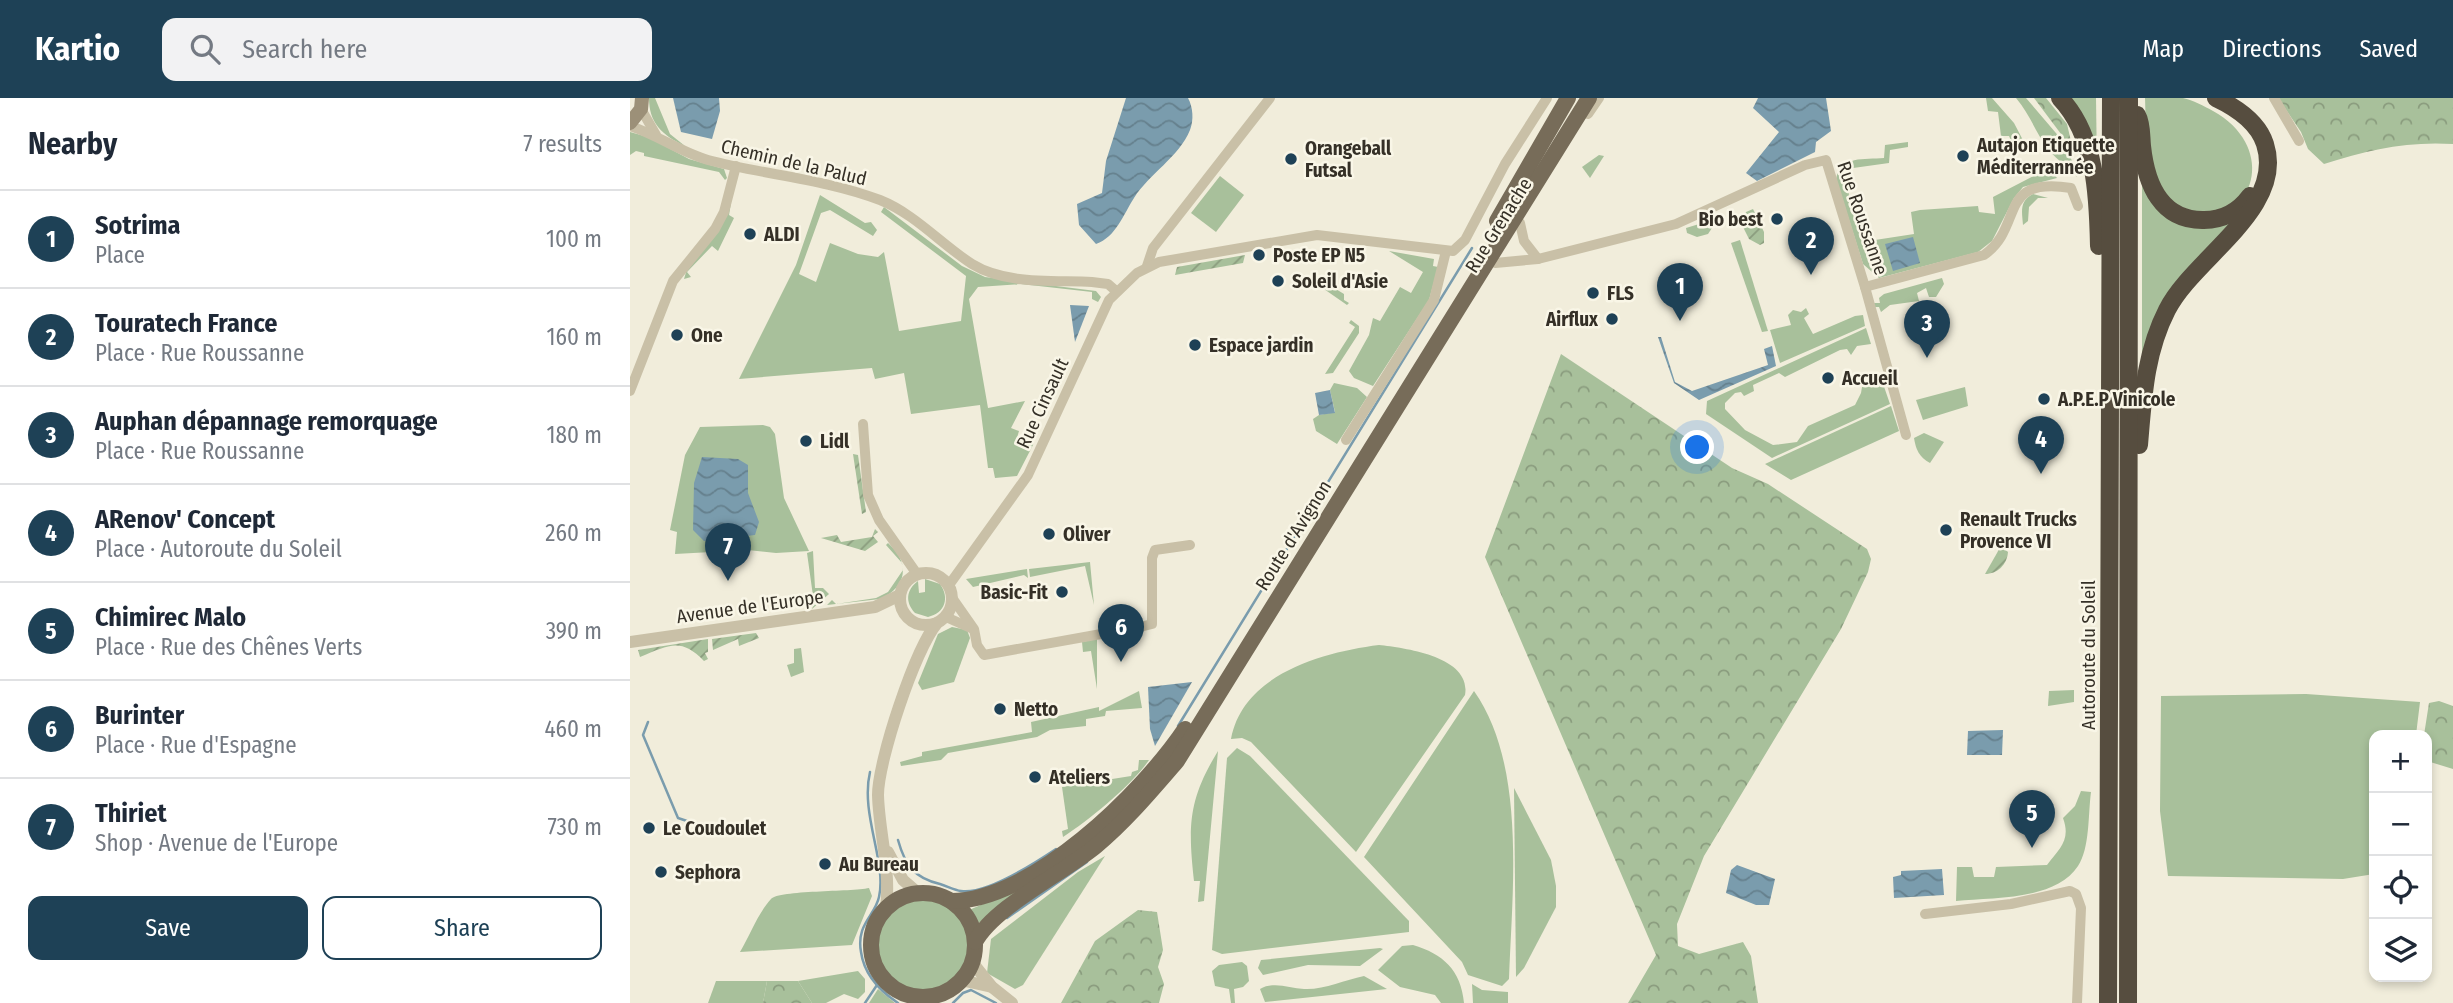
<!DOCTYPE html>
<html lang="en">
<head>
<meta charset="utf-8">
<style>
	body { margin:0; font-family:"Fira Sans Condensed",sans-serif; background:#f2f2f3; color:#1f2937 }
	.controls { position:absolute; right:21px; bottom:21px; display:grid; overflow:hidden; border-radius:14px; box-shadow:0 4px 10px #0003 }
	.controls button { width:63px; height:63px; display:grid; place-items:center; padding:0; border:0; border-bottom:2px solid #e0e1e3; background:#fff; color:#1f2937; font:35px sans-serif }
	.you { position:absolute; left:1068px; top:350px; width:24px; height:24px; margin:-18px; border:5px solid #fff; border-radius:50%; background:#1a73e8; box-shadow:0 0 0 10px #1a73e833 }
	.badge { display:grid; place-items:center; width:46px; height:46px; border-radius:50%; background:#1e4156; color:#fff; font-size:23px; font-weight:700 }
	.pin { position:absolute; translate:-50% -58px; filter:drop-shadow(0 2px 4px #0008) }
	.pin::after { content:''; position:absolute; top:37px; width:24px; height:21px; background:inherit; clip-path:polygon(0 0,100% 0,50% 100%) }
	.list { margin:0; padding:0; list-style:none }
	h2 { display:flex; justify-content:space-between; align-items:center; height:91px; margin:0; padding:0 28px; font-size:30px }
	h2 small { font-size:23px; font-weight:400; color:#747a83 }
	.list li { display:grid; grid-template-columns:46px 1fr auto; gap:21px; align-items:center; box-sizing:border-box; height:98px; padding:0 28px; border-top:2px solid #e0e1e3 }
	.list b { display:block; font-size:26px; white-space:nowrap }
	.list p { margin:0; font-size:23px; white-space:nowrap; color:#747a83 }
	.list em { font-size:23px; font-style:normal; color:#747a83 }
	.actions { display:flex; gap:14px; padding:21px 28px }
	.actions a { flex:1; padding:16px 0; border:2px solid #1e4156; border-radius:14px; text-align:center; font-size:24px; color:#1e4156 }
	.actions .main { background:#1e4156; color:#fff }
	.icon { flex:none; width:38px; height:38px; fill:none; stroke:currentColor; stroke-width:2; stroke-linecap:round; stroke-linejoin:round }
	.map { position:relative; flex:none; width:1823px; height:905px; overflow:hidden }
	header { display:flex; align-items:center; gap:42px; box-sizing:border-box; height:98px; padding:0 35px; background:#1e4156; color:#fff }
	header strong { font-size:33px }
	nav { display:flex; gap:38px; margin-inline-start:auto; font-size:24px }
	.search { width:490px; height:63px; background:#f2f2f3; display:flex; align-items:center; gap:18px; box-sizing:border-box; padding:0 24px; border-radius:14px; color:#747a83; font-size:26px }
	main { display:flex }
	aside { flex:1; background:#fff }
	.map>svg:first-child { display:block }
	.grass { fill:#a8c09b }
	.forest { fill:url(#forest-crowns) }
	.garden { fill:url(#garden-furrows) }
	.water { fill:url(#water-waves) }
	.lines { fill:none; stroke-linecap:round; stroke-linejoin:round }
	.stream { stroke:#7a9cad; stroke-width:2.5 }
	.minor { stroke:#c9c0a7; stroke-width:10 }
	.tertiary { stroke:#c9c0a7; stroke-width:12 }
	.secondary { stroke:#9c9078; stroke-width:14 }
	.primary { stroke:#776c59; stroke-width:16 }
	.motorway { stroke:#564d3f; stroke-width:18 }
	.poi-dot { fill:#1e4156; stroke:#f9f6e7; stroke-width:2.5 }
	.labels { text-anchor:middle; stroke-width:5; stroke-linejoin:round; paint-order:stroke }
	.poi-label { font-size:19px; font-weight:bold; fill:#353027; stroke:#f9f6e7; text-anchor:start }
	.street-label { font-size:19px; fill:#353027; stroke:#f9f6e7 }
</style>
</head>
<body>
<header>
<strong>Kartio</strong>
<div class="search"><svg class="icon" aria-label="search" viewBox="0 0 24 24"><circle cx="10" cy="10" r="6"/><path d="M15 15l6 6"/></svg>Search here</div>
<nav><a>Map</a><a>Directions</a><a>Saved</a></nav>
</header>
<main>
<aside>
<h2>Nearby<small>7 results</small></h2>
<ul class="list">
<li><span class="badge">1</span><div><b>Sotrima</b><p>Place</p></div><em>100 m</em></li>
<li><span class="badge">2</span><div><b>Touratech France</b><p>Place · Rue Roussanne</p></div><em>160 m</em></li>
<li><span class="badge">3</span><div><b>Auphan dépannage remorquage</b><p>Place · Rue Roussanne</p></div><em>180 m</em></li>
<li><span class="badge">4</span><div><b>ARenov' Concept</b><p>Place · Autoroute du Soleil</p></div><em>260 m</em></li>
<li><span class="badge">5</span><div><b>Chimirec Malo</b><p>Place · Rue des Chênes Verts</p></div><em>390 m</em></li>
<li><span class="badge">6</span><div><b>Burinter</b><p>Place · Rue d'Espagne</p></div><em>460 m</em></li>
<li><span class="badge">7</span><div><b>Thiriet</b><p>Shop · Avenue de l'Europe</p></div><em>730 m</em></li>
</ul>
<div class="actions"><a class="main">Save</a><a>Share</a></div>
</aside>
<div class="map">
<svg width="1823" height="905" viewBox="0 0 1823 905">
	<defs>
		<pattern id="forest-crowns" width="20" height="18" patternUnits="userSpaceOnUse" patternTransform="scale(1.75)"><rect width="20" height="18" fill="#a8c09b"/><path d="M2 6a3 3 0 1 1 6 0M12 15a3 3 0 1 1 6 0" fill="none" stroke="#8a9c7e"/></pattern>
		<pattern id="garden-furrows" width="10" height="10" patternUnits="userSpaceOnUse" patternTransform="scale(1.75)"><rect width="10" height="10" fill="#a8c09b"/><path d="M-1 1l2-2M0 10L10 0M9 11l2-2" fill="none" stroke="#8a9c7e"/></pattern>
		<pattern id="water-waves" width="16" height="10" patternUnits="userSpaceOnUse" patternTransform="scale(1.75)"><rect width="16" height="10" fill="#7a9cad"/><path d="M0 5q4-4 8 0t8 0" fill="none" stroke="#65808d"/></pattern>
	</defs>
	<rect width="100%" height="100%" fill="#f1eddb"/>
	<g class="grass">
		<path d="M19 0H25L40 36 55 48C32 37 19 25 19 0Z"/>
		<polygon points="1356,0 1362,0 1384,25 1396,48 1395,51 1384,49 1379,38 1371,38 1368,14 1358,13"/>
		<path d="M1386 0H1396L1437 48 1447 79C1439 68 1427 63 1419 52 1406 36 1400 16 1386 0Z"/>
		<polygon points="1435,0 1466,0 1467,72"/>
		<path d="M1515 0C1527 0 1541 0 1553 0 1563 2 1574 8 1583 13 1653 52 1620 135 1557 113 1541 107 1531 97 1524 80 1515 57 1516 25 1515 0Z"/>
		<polygon points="0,34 18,39 59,61 94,71 97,80 95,82 89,74 14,58 14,55 6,53 0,57"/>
		<path d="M1278 44V49L1260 52 1259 65 1216 71 1220 107 1232 144 1284 136 1281 114 1290 112 1348 108 1349 114 1365 116 1363 99 1413 73 1421 72 1427 80 1393 89 1384 100 1362 143 1348 154 1249 180 1233 166 1206 81C1211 57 1234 62 1254 60L1255 47Z"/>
		<polygon points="969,57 974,58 960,80 952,69"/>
		<polygon points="590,78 614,97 586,134 561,115"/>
		<polygon points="1512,79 1532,110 1600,123 1604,128 1580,151 1512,266"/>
		<path d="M1403 96 1418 100H1408L1399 109 1398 123 1393 127C1392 114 1389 103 1403 96Z"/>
		<polygon points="190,97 235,125 241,124 247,132 243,138 200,112 191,115 169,176 186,184 200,145 228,156 248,159 254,154 269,233 331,223 336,178 251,114 254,109 332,168 355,179 466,193 471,199 468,204 462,201 462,194 391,186 348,189 339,201 358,310 395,303 381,330 389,333 386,343 395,347 404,337 403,347 387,378 365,380 363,370 358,370 350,307 281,316 274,275 245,281 242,270 109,281 166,167"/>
		<polygon points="101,105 99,117 104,120 88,153 82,148 57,174 61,179 54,181 57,171 85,138"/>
		<polygon points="1079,123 1082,130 1078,136 1067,139 1057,135 1056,130"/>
		<polygon points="1110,142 1138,233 1132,234 1101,145"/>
		<polygon points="759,153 804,161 803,168 808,169 799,202 743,288 724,280 719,273 739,237 743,220 750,223 770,189 781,195 793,174"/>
		<polygon points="681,176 714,196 714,202 719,205 717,207 681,182"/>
		<polygon points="1312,180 1314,186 1306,199 1299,199 1296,190 1287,195 1289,203 1260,207 1251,214 1249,209 1245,209 1244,205 1250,205 1249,200 1254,196"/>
		<polygon points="1176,210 1179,216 1174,220 1183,236 1225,218 1233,217 1235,228 1150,265 1140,232 1161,227 1158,217 1163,212 1171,214"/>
		<polygon points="721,222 729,228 729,235 703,275 695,276 725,229 719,225"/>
		<polygon points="1236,230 1241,246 1227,248 1221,257 1217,251 1210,252 1155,279 1149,275 1123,287 1124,293 1114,298 1111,294 1105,295 1095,305 1095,311 1115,332 1143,347 1167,344 1178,328 1225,307 1231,295 1234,277 1242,275 1250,277 1260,306 1142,360 1076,316 1077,303"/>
		<polygon points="704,285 727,290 737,299 707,346 686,333 683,321 689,317 705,314 700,292"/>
		<polygon points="1335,289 1338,308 1293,322 1286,302"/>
		<polygon points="1261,308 1269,333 1161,382 1135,366"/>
		<polygon points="133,327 140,329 145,336 154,400 179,453 146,455 118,452 45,456 47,434 40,432 55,357 70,329"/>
		<path d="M1294 335 1314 344 1300 365C1289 359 1286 352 1284 340Z"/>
		<path d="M258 445C280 464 278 489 250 501L197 507 202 502 206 506 246 500 258 494 273 472 272 465 256 447Z"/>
		<polygon points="183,453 185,490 193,490 199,496 182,511 184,505 177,455"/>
		<polygon points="460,464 464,507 455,468 400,479 399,471"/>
		<polygon points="397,471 398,480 394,477 343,489 336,481"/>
		<path d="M295 481 310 486C320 500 315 515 298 519L285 515C275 504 276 492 288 483L289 495 295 494Z"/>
		<polygon points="322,529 337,532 340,540 324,584 292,592 288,585 308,536"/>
		<polygon points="467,541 467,591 461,553 453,554 452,544"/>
		<path d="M749 547C776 550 842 559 835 597L726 754 621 644 612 640 601 641C613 576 693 554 749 547Z"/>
		<polygon points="171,550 174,574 161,579 157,567 164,565 164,551"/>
		<polygon points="1444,592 1444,604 1418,608 1419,593"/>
		<polygon points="509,593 512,610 476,613 475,618 456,621 456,628 420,632 407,639 318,655 311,662 271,668 270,664 292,658 292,654 402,634 401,624 469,609 469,613"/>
		<path d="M844 593C897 668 882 794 879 881L872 888 838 877 832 864 734 759Z"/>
		<polygon points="1676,596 1790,604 1786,637 1744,637 1744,776 1713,781 1538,778 1530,713 1531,598"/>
		<polygon points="607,650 620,658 779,823 779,834 592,856 582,852 597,660"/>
		<path d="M588 653 574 803 568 804 570 783H564C558 728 558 702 588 653Z"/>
		<path d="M509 662H519C501 688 459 722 433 739L432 733 438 731 432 689 501 678 502 674 508 672Z"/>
		<polygon points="884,690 921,762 926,788 926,809 894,870 886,879"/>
		<path d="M1451 693 1461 694C1458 716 1460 750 1448 768 1425 803 1362 799 1326 803L1327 769H1342L1344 779H1364L1366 769 1417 767C1430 750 1441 742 1433 720L1445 708Z"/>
		<polygon points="475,758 393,887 385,891 357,875 361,841 448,774"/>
		<path d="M239 790 242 798 222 847 110 854C120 837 128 815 141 801 149 792 221 794 239 790Z"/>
		<polygon points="386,792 387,796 347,826 339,812"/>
		<circle cx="293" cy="847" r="45"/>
		<path d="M783 847C813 856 831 872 834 905H811L805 897 770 889 748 872 772 848Z"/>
		<polygon points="750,850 753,851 730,868 678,867 633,877 628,870 631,862"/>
		<polygon points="612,864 617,868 619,883 613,889 604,891 605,905 601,905 599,891 585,888 582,873 589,867"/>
		<polygon points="228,873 235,881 235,894 228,901 214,896 196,905 182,905 168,883"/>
		<path d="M734 878 757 891 635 904 630 891C644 883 659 890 674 891 694 892 714 882 734 878Z"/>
		<polygon points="86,883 137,883 133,905 78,905"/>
		<polygon points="842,886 852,892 878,894 878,905 843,905"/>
		<polygon points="248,891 265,905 239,905"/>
	</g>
	<g class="forest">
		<polygon points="1404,0 1416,0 1437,26 1443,52"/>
		<path d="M1648 0H1823V46C1777 43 1737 52 1694 66L1678 51 1671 34Z"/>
		<polygon points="931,256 1102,370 1138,386 1237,451 1241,461 1238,474 1211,531 1074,758 1047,826 1048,848 1069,856 1113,844 1121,858 1128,905 998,905 1026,857 855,459"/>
		<polygon points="1809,603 1823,608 1823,671 1797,663 1797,637 1794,637 1799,605"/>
		<polygon points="508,812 527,814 533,852 528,869 534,886 529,905 431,905 465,843"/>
		<polygon points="137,883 168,883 182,905 133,905"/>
	</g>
	<g class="garden">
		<polygon points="1123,111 1134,134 1134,145 1130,147 1119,141 1112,127 1116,114"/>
		<polygon points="615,157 613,165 545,177 547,169"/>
		<polygon points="223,356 228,357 236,414 232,416"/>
		<polygon points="245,431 248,434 243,438 248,444 235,453 191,440 207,437 211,444 242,439"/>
		<path d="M1371 448 1378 454C1377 467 1367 476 1355 476Z"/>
		<polygon points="126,535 129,540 109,548 108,541 83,552 82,541"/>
		<path d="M78 541V554L75 555 78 561 74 563C51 539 39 547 10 559L8 552Z"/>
	</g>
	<g class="water">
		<polygon points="43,0 89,0 90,13 82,41 51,34"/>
		<path d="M496 0H558C563 9 564 22 560 32 549 59 519 76 504 100 493 117 486 139 466 146L449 127 447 106 472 95 476 63Z"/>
		<polygon points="1128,0 1196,0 1201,33 1186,44 1185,54 1127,83 1116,75 1149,34 1123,10"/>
		<polygon points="1283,139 1290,165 1263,173 1255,146"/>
		<polygon points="440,207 459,208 445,244"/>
		<polygon points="1028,239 1031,239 1045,284 1062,293 1138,267 1134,251 1142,248 1146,268 1069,302 1044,285"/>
		<polygon points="700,292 705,315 689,317 685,295"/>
		<polygon points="72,359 108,361 118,367 118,395 129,424 125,437 74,443 63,432 64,385"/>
		<polygon points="562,584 525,648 520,631 518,589"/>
		<polygon points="1373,632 1372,657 1337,657 1338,633"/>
		<polygon points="1107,767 1145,781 1139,807 1126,807 1096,795 1101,772"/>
		<polygon points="1312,771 1314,797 1264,800 1263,779 1271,777 1271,773"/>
	</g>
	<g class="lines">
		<g class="stream">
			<polyline points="18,624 13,637 48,720 60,724"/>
			<polyline points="548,628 842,150"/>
			<path d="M240 674C230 716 257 764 249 799 245 818 226 826 231 854 234 876 250 893 268 905"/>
			<path d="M268 742C275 767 284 780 310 786 317 788 324 792 331 793 356 797 405 765 426 751"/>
			<polyline points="377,820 457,764"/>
			<polyline points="235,905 247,887"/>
			<polyline points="323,905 333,895 341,892 366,905"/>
		</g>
		<g class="minor">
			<polyline points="1644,0 1669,43"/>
			<polyline points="11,11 26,37"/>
			<polyline points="958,16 969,0"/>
			<path d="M0 28C28 37 50 54 78 62 135 77 195 81 250 102 285 116 311 146 342 166 376 187 424 182 462 184L478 186 486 193"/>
			<polyline points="890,125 894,143 908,161"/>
			<path d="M865 165 908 161 1046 126 1175 67 1196 62 1235 189 1354 157C1395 128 1366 78 1441 90L1448 108"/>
			<polyline points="517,168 523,150 640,0"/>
			<polyline points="1235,189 1276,337"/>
			<polyline points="0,293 43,183 85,131 94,114 106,68"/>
			<polyline points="233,326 238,397 249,422 287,476"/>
			<polyline points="716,342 804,202 816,153"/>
			<polyline points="319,487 398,377 479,202 507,175 529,164 687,137 823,153 835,142 875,66 917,0"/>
			<polyline points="323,501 344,531 347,547 354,557 510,529 522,526 522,460 525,452 560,447"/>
			<polyline points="316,519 343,531"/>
			<polyline points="1295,816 1381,806 1440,793 1446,796 1451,810 1447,905"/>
		</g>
		<g class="tertiary">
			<circle cx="296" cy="501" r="26"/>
			<polyline points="0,544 245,509 270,497"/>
			<polyline points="258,754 273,782 288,795"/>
			<path d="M256 810C261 772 249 735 248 697 248 663 285 551 307 525"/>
			<polyline points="342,864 362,889 382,905"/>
			<polyline points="331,882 362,889"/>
		</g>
		<polyline class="secondary" points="0,25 11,11 12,0"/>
		<g class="primary">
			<polyline points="867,123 938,0"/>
			<circle cx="293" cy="847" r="52"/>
			<path d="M321 803C402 803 512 695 555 631"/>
			<path d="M345 844C364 809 432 776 466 748 496 723 521 693 547 663L959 0"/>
		</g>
		<g class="motorway">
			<path d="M1430 0C1466 38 1468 98 1469 148"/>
			<path d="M1507 17C1512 26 1511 38 1512 48 1516 86 1531 123 1574 122 1593 122 1609 113 1620 98"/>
			<path d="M1509 347C1513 300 1515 255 1537 212 1563 160 1656 111 1635 46 1628 24 1605 9 1586 0"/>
			<polyline points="1478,905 1481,0"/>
			<polyline points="1498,905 1499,0"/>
		</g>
	</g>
	<g class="poi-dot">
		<circle cx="1333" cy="58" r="7"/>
		<circle cx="661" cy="61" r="7"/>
		<circle cx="1147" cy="121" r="7"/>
		<circle cx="120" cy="136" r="7"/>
		<circle cx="629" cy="157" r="7"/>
		<circle cx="648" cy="183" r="7"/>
		<circle cx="963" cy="195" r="7"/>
		<circle cx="982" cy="221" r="7"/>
		<circle cx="47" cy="237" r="7"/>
		<circle cx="565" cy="247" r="7"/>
		<circle cx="1198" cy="280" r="7"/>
		<circle cx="1414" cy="301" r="7"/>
		<circle cx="176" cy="343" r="7"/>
		<circle cx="1316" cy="432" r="7"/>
		<circle cx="419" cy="436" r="7"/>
		<circle cx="432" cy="494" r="7"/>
		<circle cx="370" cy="611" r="7"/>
		<circle cx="405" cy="679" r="7"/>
		<circle cx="19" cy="730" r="7"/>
		<circle cx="195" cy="766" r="7"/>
		<circle cx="31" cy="774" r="7"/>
	</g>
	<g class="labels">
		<g class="poi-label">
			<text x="1347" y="54">Autajon Etiquette<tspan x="1347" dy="22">Méditerrannée</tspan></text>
			<text x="675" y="57">Orangeball<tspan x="675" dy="22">Futsal</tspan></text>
			<text x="1133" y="128" text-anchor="end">Bio best</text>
			<text x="134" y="143">ALDI</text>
			<text x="643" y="164">Poste EP N5</text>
			<text x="662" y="190">Soleil d'Asie</text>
			<text x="977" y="202">FLS</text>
			<text x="968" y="228" text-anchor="end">Airflux</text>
			<text x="61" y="244">One</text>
			<text x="579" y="254">Espace jardin</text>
			<text x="1212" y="287">Accueil</text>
			<text x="1428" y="308">A.P.E.P Vinicole</text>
			<text x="190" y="350">Lidl</text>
			<text x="1330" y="428">Renault Trucks<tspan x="1330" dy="22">Provence VI</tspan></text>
			<text x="433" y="443">Oliver</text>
			<text x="418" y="501" text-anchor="end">Basic-Fit</text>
			<text x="384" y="618">Netto</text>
			<text x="419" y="686">Ateliers</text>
			<text x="33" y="737">Le Coudoulet</text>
			<text x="209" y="773">Au Bureau</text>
			<text x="45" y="781">Sephora</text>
		</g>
		<g class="street-label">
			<text transform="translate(164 64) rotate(13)" y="7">Chemin de la Palud</text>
			<text transform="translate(1233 120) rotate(71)" y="7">Rue Roussanne</text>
			<text transform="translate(868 127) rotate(-58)" y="7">Rue Grenache</text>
			<text transform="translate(412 305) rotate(-65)" y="7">Rue Cinsault</text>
			<text transform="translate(663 437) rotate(-58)" y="7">Route d'Avignon</text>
			<text transform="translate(120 508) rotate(-8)" y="7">Avenue de l'Europe</text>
			<text transform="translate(1458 557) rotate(-90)" y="7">Autoroute du Soleil</text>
		</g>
	</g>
</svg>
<div class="controls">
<button>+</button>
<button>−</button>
<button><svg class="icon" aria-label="locate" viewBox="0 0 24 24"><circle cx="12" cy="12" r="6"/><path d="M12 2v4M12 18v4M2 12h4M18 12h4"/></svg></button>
<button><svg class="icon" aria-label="layers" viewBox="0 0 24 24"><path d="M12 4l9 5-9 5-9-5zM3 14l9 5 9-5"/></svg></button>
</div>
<div class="you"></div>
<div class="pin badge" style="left:1050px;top:223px">1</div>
<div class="pin badge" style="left:1181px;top:177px">2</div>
<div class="pin badge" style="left:1297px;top:260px">3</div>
<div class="pin badge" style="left:1411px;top:376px">4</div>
<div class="pin badge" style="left:1402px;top:750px">5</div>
<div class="pin badge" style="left:491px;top:564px">6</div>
<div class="pin badge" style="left:98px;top:483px">7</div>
</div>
</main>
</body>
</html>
